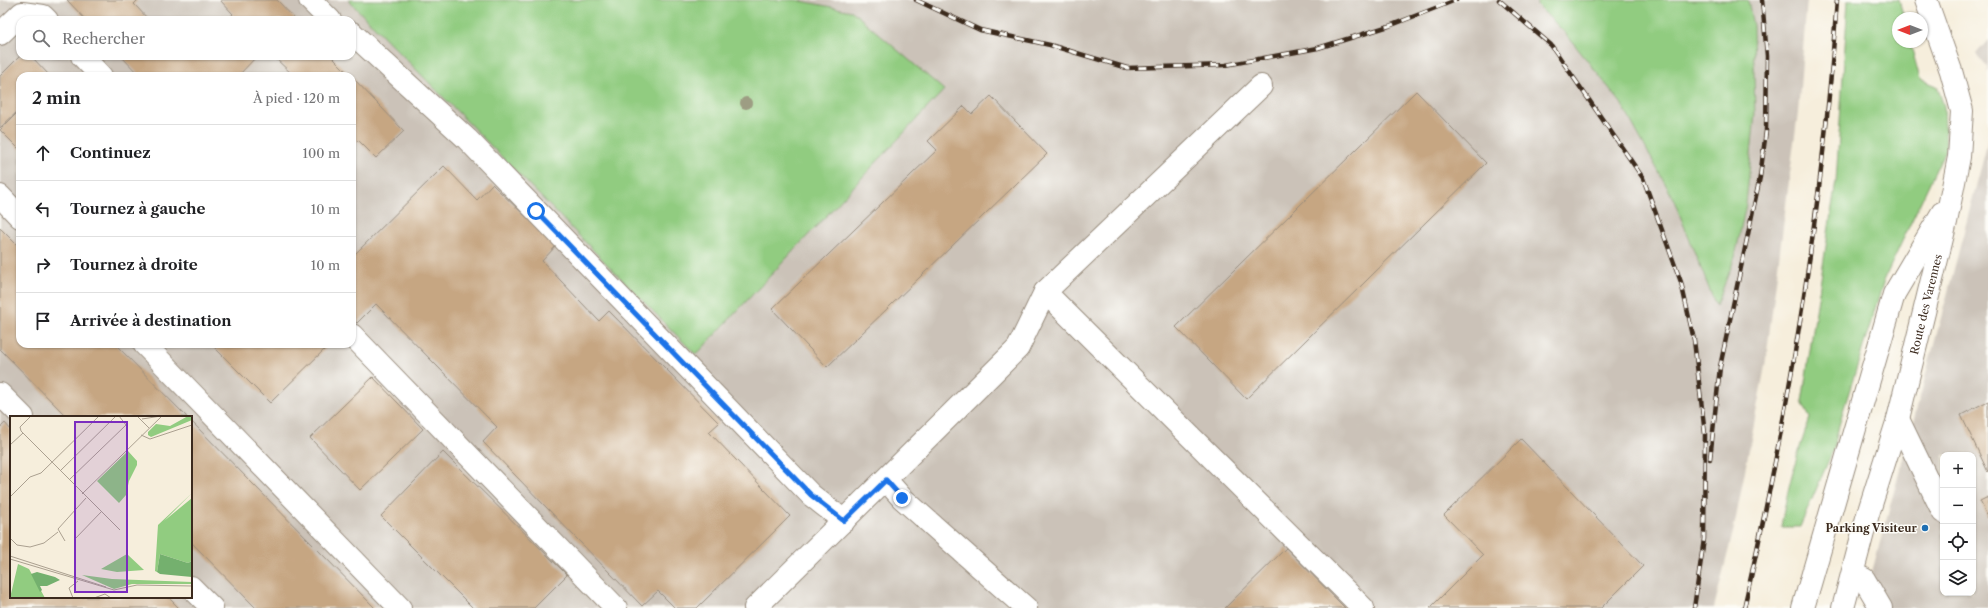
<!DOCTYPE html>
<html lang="fr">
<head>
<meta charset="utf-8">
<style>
	body { margin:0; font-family:"Libre Caslon Text",serif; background:#f2f2f2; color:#202124 }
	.controls { position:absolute; right:12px; bottom:12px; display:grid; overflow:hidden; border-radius:8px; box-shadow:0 1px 3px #0004 }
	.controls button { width:36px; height:36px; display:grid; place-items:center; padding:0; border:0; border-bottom:1px solid #e0e0e0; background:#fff; color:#202124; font:20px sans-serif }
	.compass { position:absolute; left:1892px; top:12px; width:36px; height:36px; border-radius:50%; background:#fff; box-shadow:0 1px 3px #0004; rotate:270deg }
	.stop { position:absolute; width:12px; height:12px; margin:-9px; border:3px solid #1a73e8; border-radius:50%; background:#fff }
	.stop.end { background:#1a73e8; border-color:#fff; box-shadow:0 1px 4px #0008 }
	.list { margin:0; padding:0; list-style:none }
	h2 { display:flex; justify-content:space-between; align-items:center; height:52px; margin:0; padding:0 16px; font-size:17px }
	h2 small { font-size:13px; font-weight:400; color:#757577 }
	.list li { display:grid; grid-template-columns:26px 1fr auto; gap:12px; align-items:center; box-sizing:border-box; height:56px; padding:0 16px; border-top:1px solid #e0e0e0 }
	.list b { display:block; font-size:15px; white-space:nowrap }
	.list em { font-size:13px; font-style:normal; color:#757577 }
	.icon { flex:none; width:22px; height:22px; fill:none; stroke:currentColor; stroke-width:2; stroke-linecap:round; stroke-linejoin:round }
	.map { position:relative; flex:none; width:1988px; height:608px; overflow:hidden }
	.search { position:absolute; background:#fff; box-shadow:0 1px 3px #0004; left:16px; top:16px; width:340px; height:44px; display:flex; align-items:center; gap:10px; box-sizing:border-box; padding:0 14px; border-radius:12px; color:#757577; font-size:15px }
	.panel { position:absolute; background:#fff; box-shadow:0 1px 3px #0004; left:16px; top:72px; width:340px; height:276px; border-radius:12px }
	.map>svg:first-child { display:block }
	.industrial { fill:#cbc2b8; fill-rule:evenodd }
	.green { fill:#91cc80; stroke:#667b4f }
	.building { fill:#c6a682 }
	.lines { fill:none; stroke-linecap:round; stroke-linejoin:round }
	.minor-casing { stroke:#988c7d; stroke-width:24 }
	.minor { stroke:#fff; stroke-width:22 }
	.rail-casing { stroke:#3b2a1e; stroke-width:4.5 }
	.rail { stroke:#fdfcf7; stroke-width:3; stroke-dasharray:9; stroke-linecap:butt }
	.tree { fill:#9d9d83 }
	.route { stroke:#1a73e8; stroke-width:5 }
	.poi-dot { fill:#1f6fb2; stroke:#fdfcf7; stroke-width:1.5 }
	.labels { text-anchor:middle; stroke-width:3; stroke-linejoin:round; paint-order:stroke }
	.street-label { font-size:11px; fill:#3b2a1e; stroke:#fdfcf7 }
	.poi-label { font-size:11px; font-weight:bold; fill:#3b2a1e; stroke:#fdfcf7; text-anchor:end }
	.inset-road { fill:none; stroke:#aba090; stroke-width:1 }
	.view { fill:#7b2cbf; fill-opacity:0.15; stroke:#7b2cbf; stroke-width:2 }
	.inset-edge { fill:none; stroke:#3b2a1e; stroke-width:2 }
</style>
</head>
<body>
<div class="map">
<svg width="1988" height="608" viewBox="0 0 1988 608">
	<rect width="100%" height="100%" fill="#fdfcf7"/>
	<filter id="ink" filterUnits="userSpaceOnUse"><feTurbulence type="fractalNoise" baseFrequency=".025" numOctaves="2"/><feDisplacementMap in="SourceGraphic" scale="8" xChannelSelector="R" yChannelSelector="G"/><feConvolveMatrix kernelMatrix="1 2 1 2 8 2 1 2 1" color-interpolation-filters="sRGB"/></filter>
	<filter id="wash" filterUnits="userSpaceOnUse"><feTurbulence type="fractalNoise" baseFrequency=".012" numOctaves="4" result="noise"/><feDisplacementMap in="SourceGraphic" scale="16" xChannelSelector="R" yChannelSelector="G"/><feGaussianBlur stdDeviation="0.9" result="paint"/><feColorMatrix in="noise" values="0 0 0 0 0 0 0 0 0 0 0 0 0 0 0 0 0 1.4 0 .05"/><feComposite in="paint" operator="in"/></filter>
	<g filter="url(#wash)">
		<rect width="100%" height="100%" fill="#f6eedc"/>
		<g class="industrial">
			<path d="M0 0H1807L1798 112 1765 366 1734 528 1714 608H0ZM20 20H352V56H20ZM20 76H352V344H20ZM11 417H191V597H11Z"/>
			<polygon points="1988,40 1988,74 1987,67 1976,54"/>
			<path d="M1988 141V608H1862L1921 393ZM1943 455H1973V593H1943Z"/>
		</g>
		<g class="green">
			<polygon points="348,0 796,0 852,11 944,90 696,355"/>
			<polygon points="1537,0 1748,0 1753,26 1755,114 1746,204 1735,257 1716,306 1673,198 1621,103 1566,34 1537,5"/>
			<path d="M1848 0H1899L1904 18H1898V42H1910L1920 79 1937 86 1944 106 1946 148 1884 280 1840 421 1834 448 1800 527H1781C1787 489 1797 454 1810 418L1802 402 1836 181Z"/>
		</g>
		<g id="blocks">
			<g class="building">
				<polygon points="67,0 138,0 134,4 149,20 86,20"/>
				<polygon points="220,0 277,0 296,20 227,20 233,14"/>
				<polygon points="20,56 31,56 50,76 20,76 20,109 0,128 0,76"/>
				<polygon points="121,56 184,56 187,59 190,56 257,56 238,76 140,76"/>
				<polygon points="273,56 331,56 351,76 294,76"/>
				<polygon points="352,77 404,131 376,158 358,140 352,146"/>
				<polygon points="1416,91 1486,163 1246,399 1176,327"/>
				<polygon points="991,96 1047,154 827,367 772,309 937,150 928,141 964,106 972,114"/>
				<polygon points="20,110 20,150 0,130"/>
				<polygon points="444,166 477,200 492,184 556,246 542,261 599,321 609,311 719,423 709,432 790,516 697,608 675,608 658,591 642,606 483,442 497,427 376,304 357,323 352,318 352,257"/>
				<polygon points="0,228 20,248 20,344 115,344 187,417 67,417 0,349"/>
				<polygon points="211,344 330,344 270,403"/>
				<polygon points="373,377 423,429 360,490 310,438"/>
				<polygon points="1988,401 1988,472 1961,415"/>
				<polygon points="191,421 375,608 256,608 191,542"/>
				<polygon points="5,423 11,430 11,597 168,597 179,608 0,608 0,428"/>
				<polygon points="1521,439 1643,566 1601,608 1430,608 1483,555 1444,515"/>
				<polygon points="443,452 567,575 534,608 473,608 381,516"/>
				<polygon points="1988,497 1988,518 1980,501"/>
				<polygon points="1286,548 1345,608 1225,608"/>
			</g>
		</g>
	</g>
	<g filter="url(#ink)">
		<use href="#blocks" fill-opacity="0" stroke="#988c7d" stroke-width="1"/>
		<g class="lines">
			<g class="minor-casing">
				<g id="minor">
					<polyline points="310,0 330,20"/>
					<polyline points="352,33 467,139 811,495 844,521"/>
					<polyline points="0,34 22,13 43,16 47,20"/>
					<polyline points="82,56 101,76"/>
					<polyline points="0,196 20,217"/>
					<polyline points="1045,292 1363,608"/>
					<polyline points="352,335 616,608"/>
					<polyline points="144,344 400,608"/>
					<polyline points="0,394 23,417"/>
					<polyline points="1898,419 1943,512"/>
					<polyline points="886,480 902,498 1026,608"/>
					<polyline points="1853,574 1864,579 1881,608"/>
					<polyline points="191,587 212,608"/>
					<polyline points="755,608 1018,348 1045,292 1261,86"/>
					<polyline points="1803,608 1894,294 1942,213"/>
					<path id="s1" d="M1843 608 1868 514 1898 419 1946 222 1959 157 1962 111 1951 71 1926 0"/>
				</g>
			</g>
			<use href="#minor" class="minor"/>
			<g class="rail-casing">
				<g id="rail">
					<polyline points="916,0 980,30 1050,45 1127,68 1226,65 1318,48 1389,26 1456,0"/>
					<polyline points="1499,0 1551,45 1643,178 1681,282 1694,340 1705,434 1704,539 1694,608"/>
					<polyline points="1710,459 1720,367 1760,177 1766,131 1767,56 1762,0"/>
					<path d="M1744 608C1790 408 1823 205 1837 0"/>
				</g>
			</g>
			<use href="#rail" class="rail"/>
		</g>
		<circle class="tree" cx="746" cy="103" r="6"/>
	</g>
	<g class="lines" filter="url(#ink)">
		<polyline class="route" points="536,211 811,495 844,521 886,480 902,498"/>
	</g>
	<circle class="poi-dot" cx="1925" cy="528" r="4"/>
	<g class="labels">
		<g class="street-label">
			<text dy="4" stroke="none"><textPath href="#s1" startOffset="315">Route des Varennes</textPath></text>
		</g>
		<g class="poi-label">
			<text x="1917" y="532">Parking Visiteur</text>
		</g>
	</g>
	<g transform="translate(10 416)">
		<rect width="182" height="182" fill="#f6eedc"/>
		<path d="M178 0H182V4L141 21 138 19V16L146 8 160 10ZM118 35 127 45V49L119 65 116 79 109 87 87 65ZM182 77 154 105 182 82V145L178 147 150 138 147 156 145 155 148 109ZM117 138 134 154 107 156 91 153ZM8 148 19 153 35 182H0ZM72 159 102 163 182 166V168H122L104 173Z" fill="#91cc80"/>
		<path d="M150 138 178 147 182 145V161L150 158 147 156ZM27 156 45 161 50 164 37 170H30L32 174 30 176 21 158Z" fill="#74b06e"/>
		<path class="inset-road" d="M21 0 10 11 11 15 110 114M127 0 139 12M132 3 151 0M131 19 140 23 182 9M0 29 13 17M50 55 106 0M59 64 116 9 109 0M72 78 152 0M0 81 20 61 31 57 89 0M0 122 7 129 20 131 34 127 48 116M64 124 92 95M55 125 48 113 76 82M0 140 96 171M0 143 104 174 127 169 182 170M63 182 59 172 68 165M84 182 95 178 101 182"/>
		<path class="view" d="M65 6H117V176H65Z"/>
		<rect width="182" height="182" class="inset-edge"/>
	</g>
</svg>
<div class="controls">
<button>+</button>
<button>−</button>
<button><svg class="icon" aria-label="locate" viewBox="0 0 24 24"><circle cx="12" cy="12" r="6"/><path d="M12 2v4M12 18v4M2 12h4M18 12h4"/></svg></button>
<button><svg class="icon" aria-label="layers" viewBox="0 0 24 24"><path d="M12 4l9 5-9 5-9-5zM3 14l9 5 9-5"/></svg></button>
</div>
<svg class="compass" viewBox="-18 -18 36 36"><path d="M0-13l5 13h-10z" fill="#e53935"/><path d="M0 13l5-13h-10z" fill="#757577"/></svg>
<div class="stop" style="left:536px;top:211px"></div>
<div class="stop end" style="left:902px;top:498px"></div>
<div class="search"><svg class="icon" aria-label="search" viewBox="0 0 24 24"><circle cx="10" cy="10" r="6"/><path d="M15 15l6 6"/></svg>Rechercher</div>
<section class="panel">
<h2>2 min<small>À pied · 120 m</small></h2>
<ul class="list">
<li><svg class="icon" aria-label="ahead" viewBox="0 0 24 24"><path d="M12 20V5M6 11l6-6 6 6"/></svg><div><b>Continuez</b></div><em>100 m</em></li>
<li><svg class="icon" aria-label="left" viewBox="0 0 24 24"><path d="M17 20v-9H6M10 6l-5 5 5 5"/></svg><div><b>Tournez à gauche</b></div><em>10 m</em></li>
<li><svg class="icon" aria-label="right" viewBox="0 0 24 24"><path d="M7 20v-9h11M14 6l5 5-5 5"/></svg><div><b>Tournez à droite</b></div><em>10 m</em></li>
<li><svg class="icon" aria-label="arrive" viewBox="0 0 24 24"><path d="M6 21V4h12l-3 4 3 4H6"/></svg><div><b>Arrivée à destination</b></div></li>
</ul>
</section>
</div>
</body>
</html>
